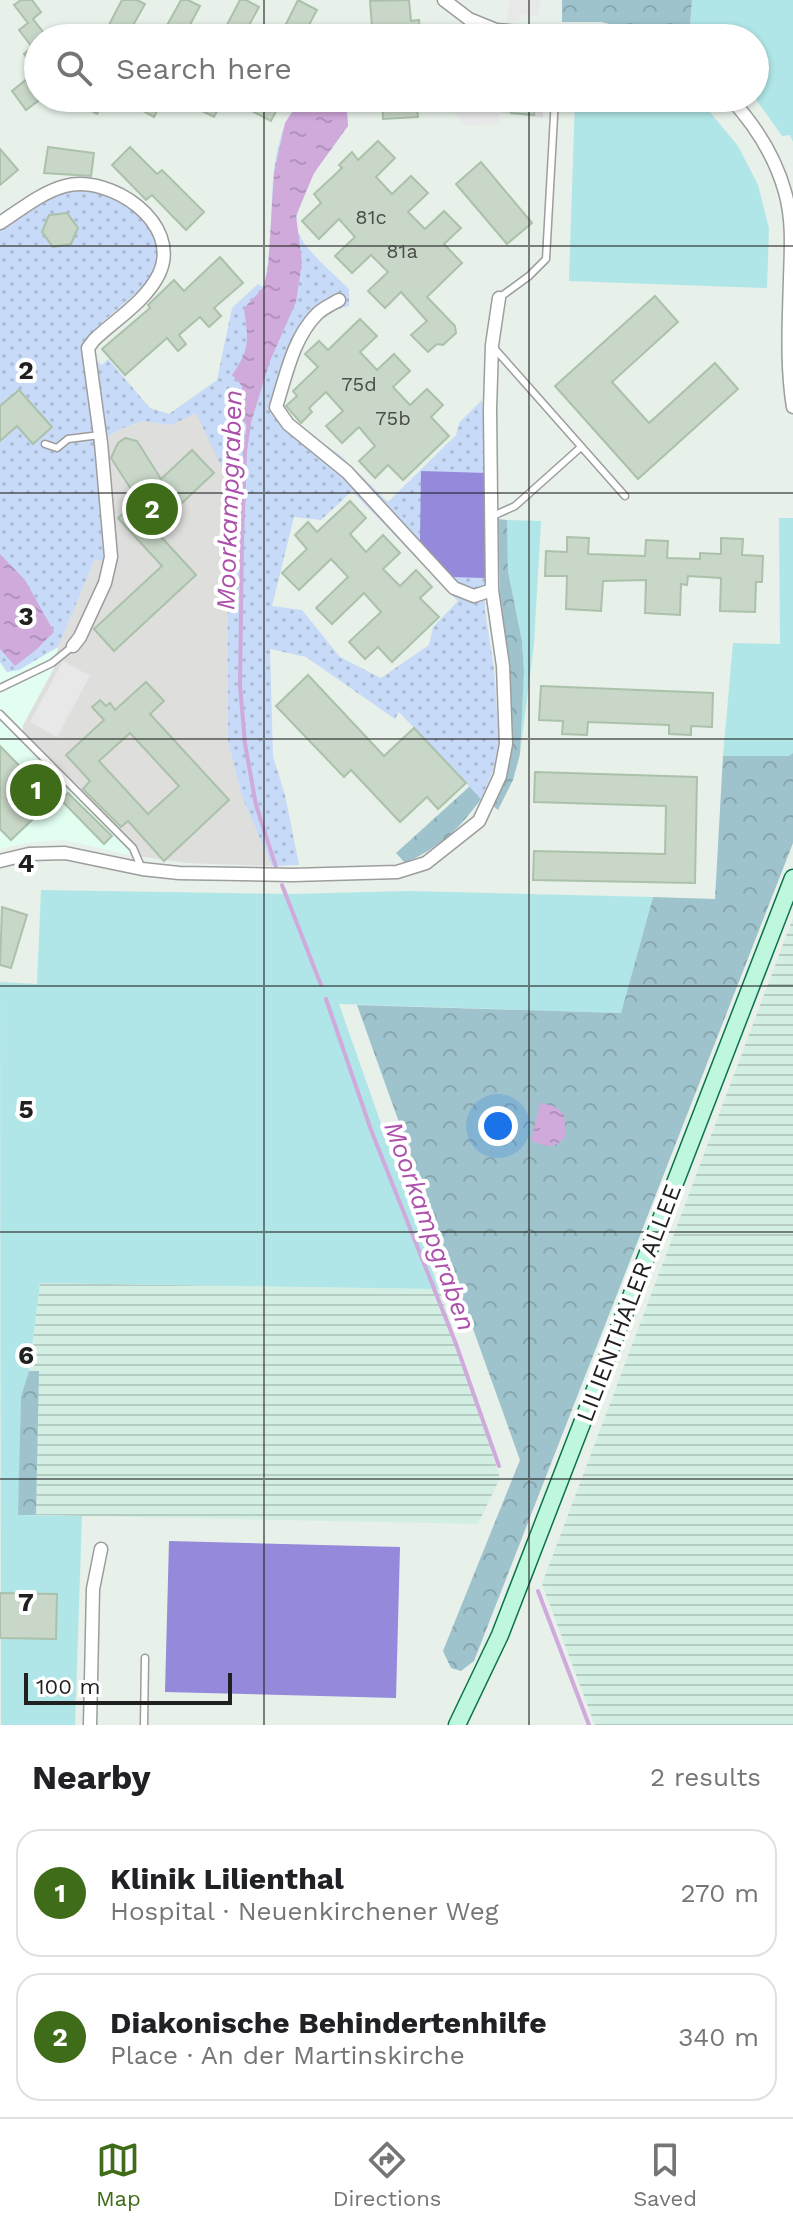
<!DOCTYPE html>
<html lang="en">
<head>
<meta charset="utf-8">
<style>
	body { margin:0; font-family:"Work Sans",sans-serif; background:#f6f6f6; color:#202124 }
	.scale { position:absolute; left:24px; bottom:20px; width:208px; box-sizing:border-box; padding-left:8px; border:4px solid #202020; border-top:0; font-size:22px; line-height:28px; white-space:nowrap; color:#202020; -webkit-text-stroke:6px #fff; paint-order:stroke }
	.you { position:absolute; left:498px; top:1126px; width:28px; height:28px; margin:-20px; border:6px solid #fff; border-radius:50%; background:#1a73e8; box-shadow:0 0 0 12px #1a73e833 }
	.badge { display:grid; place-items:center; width:52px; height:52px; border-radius:50%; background:#3f6c18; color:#fff; font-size:26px; font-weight:700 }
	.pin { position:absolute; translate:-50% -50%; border:4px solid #fff; box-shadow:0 2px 8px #0006 }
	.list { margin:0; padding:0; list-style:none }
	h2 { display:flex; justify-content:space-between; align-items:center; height:104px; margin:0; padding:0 32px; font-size:34px }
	h2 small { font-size:26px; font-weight:400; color:#757577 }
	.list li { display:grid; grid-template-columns:52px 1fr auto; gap:24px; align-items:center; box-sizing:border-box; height:128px; margin:0 16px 16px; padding:0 16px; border:2px solid #e0e0e0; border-radius:24px }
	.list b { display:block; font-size:30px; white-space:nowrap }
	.list p { margin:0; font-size:26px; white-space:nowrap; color:#757577 }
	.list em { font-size:26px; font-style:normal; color:#757577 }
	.icon { flex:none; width:44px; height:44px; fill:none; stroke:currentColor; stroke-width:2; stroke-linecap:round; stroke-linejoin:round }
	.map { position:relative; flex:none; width:793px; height:1725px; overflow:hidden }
	.search { position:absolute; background:#fff; box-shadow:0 2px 6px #0004; left:24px; right:24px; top:24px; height:88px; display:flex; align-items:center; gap:20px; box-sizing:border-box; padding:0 28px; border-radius:44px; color:#757577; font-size:30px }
	.sheet { height:392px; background:#fff }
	nav { display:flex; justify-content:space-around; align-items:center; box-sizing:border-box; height:112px; border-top:2px solid #e0e0e0; background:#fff; font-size:22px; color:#757577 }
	nav a { display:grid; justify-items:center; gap:4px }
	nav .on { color:#3f6c18 }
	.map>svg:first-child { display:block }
	.residential { fill:#dededd }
	.education { fill:#e2fef1 }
	.farmland { fill:url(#farmland-rules) }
	.grass { fill:#b0e6e7 }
	.forest { fill:url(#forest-crowns) }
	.park { fill:url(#park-dots); fill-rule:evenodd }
	.pitch { fill:#9489db }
	.parking { fill:#e8e8e8 }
	.water { fill:url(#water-ripples) }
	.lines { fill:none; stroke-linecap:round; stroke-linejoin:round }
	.stream { stroke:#cfaadb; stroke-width:4 }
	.building { fill:#c8d7c7; stroke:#abc1aa; stroke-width:2; fill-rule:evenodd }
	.lane-casing { stroke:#9d9d9d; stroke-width:9 }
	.street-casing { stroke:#9d9d9d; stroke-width:15 }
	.secondary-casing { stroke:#0a744c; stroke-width:19 }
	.lane { stroke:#fff; stroke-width:6 }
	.street { stroke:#fff; stroke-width:12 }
	.secondary { stroke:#bef7de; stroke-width:16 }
	.grid { fill:none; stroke:#202020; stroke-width:2; stroke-opacity:0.55 }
	.labels { text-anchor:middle; stroke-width:8; stroke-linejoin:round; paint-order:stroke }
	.number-label { font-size:20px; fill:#4a4e4a }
	.street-label { font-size:24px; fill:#202020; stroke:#fff }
	.water-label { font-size:26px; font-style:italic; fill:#ac50ab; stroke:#fff }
	.grid-label { font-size:26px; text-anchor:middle; font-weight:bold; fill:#202020; stroke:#fff; stroke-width:8; stroke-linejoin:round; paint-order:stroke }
</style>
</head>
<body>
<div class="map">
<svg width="793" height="1725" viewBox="0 0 793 1725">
	<defs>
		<pattern id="farmland-rules" width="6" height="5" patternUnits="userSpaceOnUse" patternTransform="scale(2)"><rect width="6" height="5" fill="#d3eee3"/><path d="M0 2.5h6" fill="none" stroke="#b5ccc2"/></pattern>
		<pattern id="forest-crowns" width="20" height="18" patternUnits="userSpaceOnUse" patternTransform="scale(2)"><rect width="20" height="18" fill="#9ec3cd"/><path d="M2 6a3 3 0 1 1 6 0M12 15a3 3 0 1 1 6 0" fill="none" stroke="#88a7b0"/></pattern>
		<pattern id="park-dots" width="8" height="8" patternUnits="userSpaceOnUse" patternTransform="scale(2)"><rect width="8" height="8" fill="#c7daf7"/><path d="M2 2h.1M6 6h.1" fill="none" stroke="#abbbd3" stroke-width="1.8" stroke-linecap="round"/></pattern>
		<pattern id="water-ripples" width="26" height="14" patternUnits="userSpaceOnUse" patternTransform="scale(2)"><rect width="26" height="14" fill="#cfaadb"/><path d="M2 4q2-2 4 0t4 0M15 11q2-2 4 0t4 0" fill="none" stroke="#b192bc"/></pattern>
	</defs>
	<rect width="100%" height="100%" fill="#e7f0e9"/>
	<g class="residential">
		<polygon points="485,98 543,98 543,118 501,113"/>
		<polygon points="197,412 225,474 227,508 228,742 242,797 272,866 187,863 130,855 129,847 23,739 23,725 54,668 58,647 95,559 104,562 104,532 94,444 123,428 144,421 171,425"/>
	</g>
	<polygon class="education" points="58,647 54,668 23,725 23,739 129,847 130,855 64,840 33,842 0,849 0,662 7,672 19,670"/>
	<g class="farmland">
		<polygon points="793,918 793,1725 595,1725 542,1584"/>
		<polygon points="40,1283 439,1289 500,1478 478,1524 36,1515 38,1372 29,1371"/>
	</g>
	<g class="grass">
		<polygon points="692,0 793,0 793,142 790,135 782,136 755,98 755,38 689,38"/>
		<polygon points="575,98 692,98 709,111 738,146 758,185 769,228 767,288 569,281"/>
		<polygon points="779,518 793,518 793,753 790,756 723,756 733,643 780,644"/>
		<polygon points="507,520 541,521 534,644 520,754 524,672 522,641 508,571"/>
		<polygon points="41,890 291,894 409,891 653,897 621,1013 339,1004 439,1289 40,1283 29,1371 21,1396 19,1515 82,1516 75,1725 1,1725 0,982 37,984"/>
	</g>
	<g class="forest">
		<polygon points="562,0 692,0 689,38 667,38 601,22 562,22"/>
		<polygon points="498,519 507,520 508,571 522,641 524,672 520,754 513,780 498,810 492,805 510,746 508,652 500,596"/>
		<polygon points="793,753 793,843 474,1661 461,1671 451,1668 443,1651 520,1460 357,1005 621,1013 653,897 715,899 723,756 789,756"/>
		<path d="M470 786 481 799C458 830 441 846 405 863L396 853Z"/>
		<polygon points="29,1371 39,1371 36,1515 18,1515 21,1396"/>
	</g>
	<path class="park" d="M302 98H346L348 126C329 148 289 203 298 232 303 248 336 276 349 289V306C343 308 336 309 331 312 304 324 289 379 280 406L290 419 341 456 388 502 456 435 459 423 482 400 487 473 485 611 494 668 499 741 493 771 481 799 399 712 395 719 306 657 270 649 273 756 285 795 299 865 272 866 242 797 228 742 227 508 225 474 196 413 171 425 143 421 123 428 94 444 104 562 95 559 58 647 19 670 7 672 0 662V228C38 205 72 175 119 198 131 205 143 216 150 227 186 283 96 309 82 350L102 365 108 359 150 408 169 414 217 380 232 308 258 284 263 287C278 234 264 176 285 125 288 115 296 106 302 98ZM352 491 458 601 433 627 429 645 381 678 340 657 302 610 272 606 294 517 321 520Z"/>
	<g class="pitch">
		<polygon points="421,471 487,473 485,578 452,577 420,542"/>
		<polygon points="169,1541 400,1547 396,1698 165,1692"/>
	</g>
	<g class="parking">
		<polygon points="509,0 540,0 539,16 520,15 519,21 507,20"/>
		<polygon points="440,98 485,98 498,111 501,123 466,126"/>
		<polygon points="63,661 90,676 57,737 30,722"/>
	</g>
	<g class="water">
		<path d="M302 98H346L348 126 314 173 296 216 302 262 296 302 270 361 249 429 240 415 242 386 232 375C251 348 248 339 244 308L263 288 268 269 274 173 285 123Z"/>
		<polygon points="0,554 25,580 54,632 36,650 15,666 0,649"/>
		<path d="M540 1103 554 1106 564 1114 566 1135C556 1151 545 1146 531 1141Z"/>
	</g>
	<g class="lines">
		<g class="stream">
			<polyline points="249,424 245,451 242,539 240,685 245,744 256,805 276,867"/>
			<polyline points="282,885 321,985"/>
			<polyline points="326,999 371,1130 456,1344 499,1466"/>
			<polyline points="538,1591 589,1725"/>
		</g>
	</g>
	<g class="building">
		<polygon points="21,0 32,0 41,12 33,19 47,37 38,38 38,72 24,54 32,47 19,30 28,23 14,5"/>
		<polygon points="122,0 137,0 145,4 126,38 102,38"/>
		<polygon points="181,0 188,0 200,6 183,38 160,38"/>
		<polygon points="240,0 246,0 259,7 242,38 220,38"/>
		<polygon points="298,0 317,10 302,38 279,38"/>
		<polygon points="409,0 411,21 419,20 420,38 379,38 378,27 372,27 370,1"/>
		<polygon points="27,79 38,93 38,98 42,98 26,110 12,91"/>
		<polygon points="67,98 106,98 97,114"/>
		<polygon points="139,98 164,98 154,117 135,106"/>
		<polygon points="199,98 224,98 214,117 194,107"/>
		<polygon points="258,98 283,98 271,121 252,111"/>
		<polygon points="382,98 416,98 418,117 383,119"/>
		<polygon points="513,100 535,102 534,115 511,113"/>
		<polygon points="378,141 395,158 376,177 392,194 411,176 428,193 408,212 425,229 444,211 461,228 444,244 462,263 427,297 455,326 456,333 443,345 437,344 428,352 411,335 427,321 401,292 385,308 368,291 388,272 371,255 352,273 335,256 355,237 339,219 319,239 302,221 321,203 314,194 342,168 339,165 352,152 358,160"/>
		<polygon points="48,147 94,153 91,176 44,173"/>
		<polygon points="130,147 157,174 162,170 204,212 186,230 152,195 146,200 112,165"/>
		<polygon points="0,149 18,170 0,185"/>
		<polygon points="481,162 532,223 507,244 456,184"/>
		<polygon points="67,213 78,228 71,244 53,247 42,232 49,215"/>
		<polygon points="220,257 243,283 214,308 221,316 209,327 200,317 179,335 186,344 178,351 167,338 125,375 102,349 150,308 148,305 174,280 184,291"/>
		<polygon points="655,296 678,322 612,382 649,423 715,363 738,389 638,479 555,386"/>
		<polygon points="360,319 377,336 360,352 377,370 394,354 410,371 393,387 410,405 427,389 443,405 431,417 449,436 403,480 388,465 375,478 359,461 375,446 359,427 342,443 326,426 343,411 326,392 309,408 312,412 301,423 286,406 297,396 293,391 318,367 305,354 319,341 328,350"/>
		<polygon points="19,390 52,427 33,444 17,426 0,441 0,406"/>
		<polygon points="125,438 137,441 161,479 192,450 214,473 154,529 196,575 114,651 94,629 162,566 118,518 138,500 111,458 118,443"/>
		<polygon points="350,501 366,518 350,534 366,552 383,535 400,553 383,569 400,586 416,570 432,587 420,598 439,617 392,662 378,647 365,659 349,642 381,612 364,593 332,624 316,608 348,577 331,559 299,590 282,573 307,549 295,535 308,522 317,532"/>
		<polygon points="567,537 589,538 588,554 645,556 646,540 668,541 667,558 700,559 700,553 721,554 721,538 743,539 742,555 763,556 762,582 756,582 755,612 720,611 721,578 688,576 687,585 681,584 680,615 645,613 646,580 603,581 601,611 566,609 567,576 545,576 546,551 567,552"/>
		<polygon points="308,675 384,756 414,728 466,783 438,809 427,797 400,822 351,770 344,777 276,706"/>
		<path d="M146 682 164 701 150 714 229 800 164 861 128 821 121 827 83 789 90 781 66 755 104 720 92 707 100 700 106 706 110 703 115 710ZM130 733 179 786 148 814 99 761Z"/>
		<polygon points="541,686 713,693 712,727 691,726 691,735 669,734 669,725 588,722 587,735 562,734 563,721 539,720"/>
		<polygon points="0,746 53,800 11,840 0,829"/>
		<polygon points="535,772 697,777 695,883 533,880 534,851 665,854 666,806 534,802"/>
		<polygon points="68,793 112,836 104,844 61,800"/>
		<polygon points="2,907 27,915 11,968 0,965"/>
		<polygon points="0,1593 57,1594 56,1639 0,1638"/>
	</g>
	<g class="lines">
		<g class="lane-casing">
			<g id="lane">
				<polyline points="499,298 529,276 546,259 555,98"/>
				<polyline points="494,348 625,496"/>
				<polyline points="45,444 57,448 68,439 100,435"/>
				<polyline points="493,516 515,506 581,447"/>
				<polyline points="0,688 52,663 73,646"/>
				<polyline points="0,714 133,848 142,869"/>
				<polyline points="144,1725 145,1658"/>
			</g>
		</g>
		<g class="street-casing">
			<g id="street">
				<polyline points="444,0 469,19 496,30 603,38"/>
				<path d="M730 98C755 125 775 156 785 192 793 220 791 249 790 278 789 321 786 364 793 407"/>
				<path d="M0 223C20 210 42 192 65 186 110 174 183 223 159 274 146 301 115 320 94 340L88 348 101 443 111 557 105 583 80 637 73 646"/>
				<path d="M339 300C332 304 323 308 317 314 293 338 286 376 276 407L288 424 347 472 454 588 474 596 492 590"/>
				<polyline points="0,861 29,854 65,853 142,869 179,873 293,875 397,872 426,863 479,821 500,776 506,744 503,666 492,590 490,409 492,345 499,298"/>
				<polyline points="90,1725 93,1589 101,1549"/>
			</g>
		</g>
		<g class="secondary-casing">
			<polyline id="secondary" points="457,1725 500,1635 793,878"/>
		</g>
		<use href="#lane" class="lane"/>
		<use href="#street" class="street"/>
		<use href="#secondary" class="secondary"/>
	</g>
	<path class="grid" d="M264 0V38M529 0V38M264 98V1725M529 98V1725M0 246H793M0 493H793M0 739H793M0 986H793M0 1232H793M0 1479H793"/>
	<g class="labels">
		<g class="number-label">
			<text x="371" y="224">81c</text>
			<text x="402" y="258">81a</text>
			<text x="359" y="391">75d</text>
			<text x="393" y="425">75b</text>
		</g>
		<g class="street-label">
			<text transform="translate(629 1303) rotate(-69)" y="8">LILIENTHALER ALLEE</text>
		</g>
		<g class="water-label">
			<text transform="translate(229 500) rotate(-88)" y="9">Moorkampgraben</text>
			<text transform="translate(430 1226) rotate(70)" y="9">Moorkampgraben</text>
		</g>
	</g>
	<g class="grid-label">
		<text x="26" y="379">2</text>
		<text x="26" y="625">3</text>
		<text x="26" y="872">4</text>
		<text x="26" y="1118">5</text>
		<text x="26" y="1364">6</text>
		<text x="26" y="1611">7</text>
	</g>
</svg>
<div class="scale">100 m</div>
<div class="you"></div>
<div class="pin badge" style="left:36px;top:790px">1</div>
<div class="pin badge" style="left:152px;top:509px">2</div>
<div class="search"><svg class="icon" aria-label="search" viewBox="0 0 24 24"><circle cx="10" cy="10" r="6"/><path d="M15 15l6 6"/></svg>Search here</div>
</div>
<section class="sheet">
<h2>Nearby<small>2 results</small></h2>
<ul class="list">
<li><span class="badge">1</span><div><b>Klinik Lilienthal</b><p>Hospital · Neuenkirchener Weg</p></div><em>270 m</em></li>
<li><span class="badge">2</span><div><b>Diakonische Behindertenhilfe</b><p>Place · An der Martinskirche</p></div><em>340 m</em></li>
</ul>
</section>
<nav>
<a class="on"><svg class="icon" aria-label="map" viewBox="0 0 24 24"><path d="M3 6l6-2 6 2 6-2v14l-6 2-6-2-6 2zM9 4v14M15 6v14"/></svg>Map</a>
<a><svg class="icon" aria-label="directions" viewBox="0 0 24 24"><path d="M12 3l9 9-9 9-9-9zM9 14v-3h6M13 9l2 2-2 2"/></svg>Directions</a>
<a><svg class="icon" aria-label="saved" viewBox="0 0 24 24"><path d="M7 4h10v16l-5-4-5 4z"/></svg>Saved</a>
</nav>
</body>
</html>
